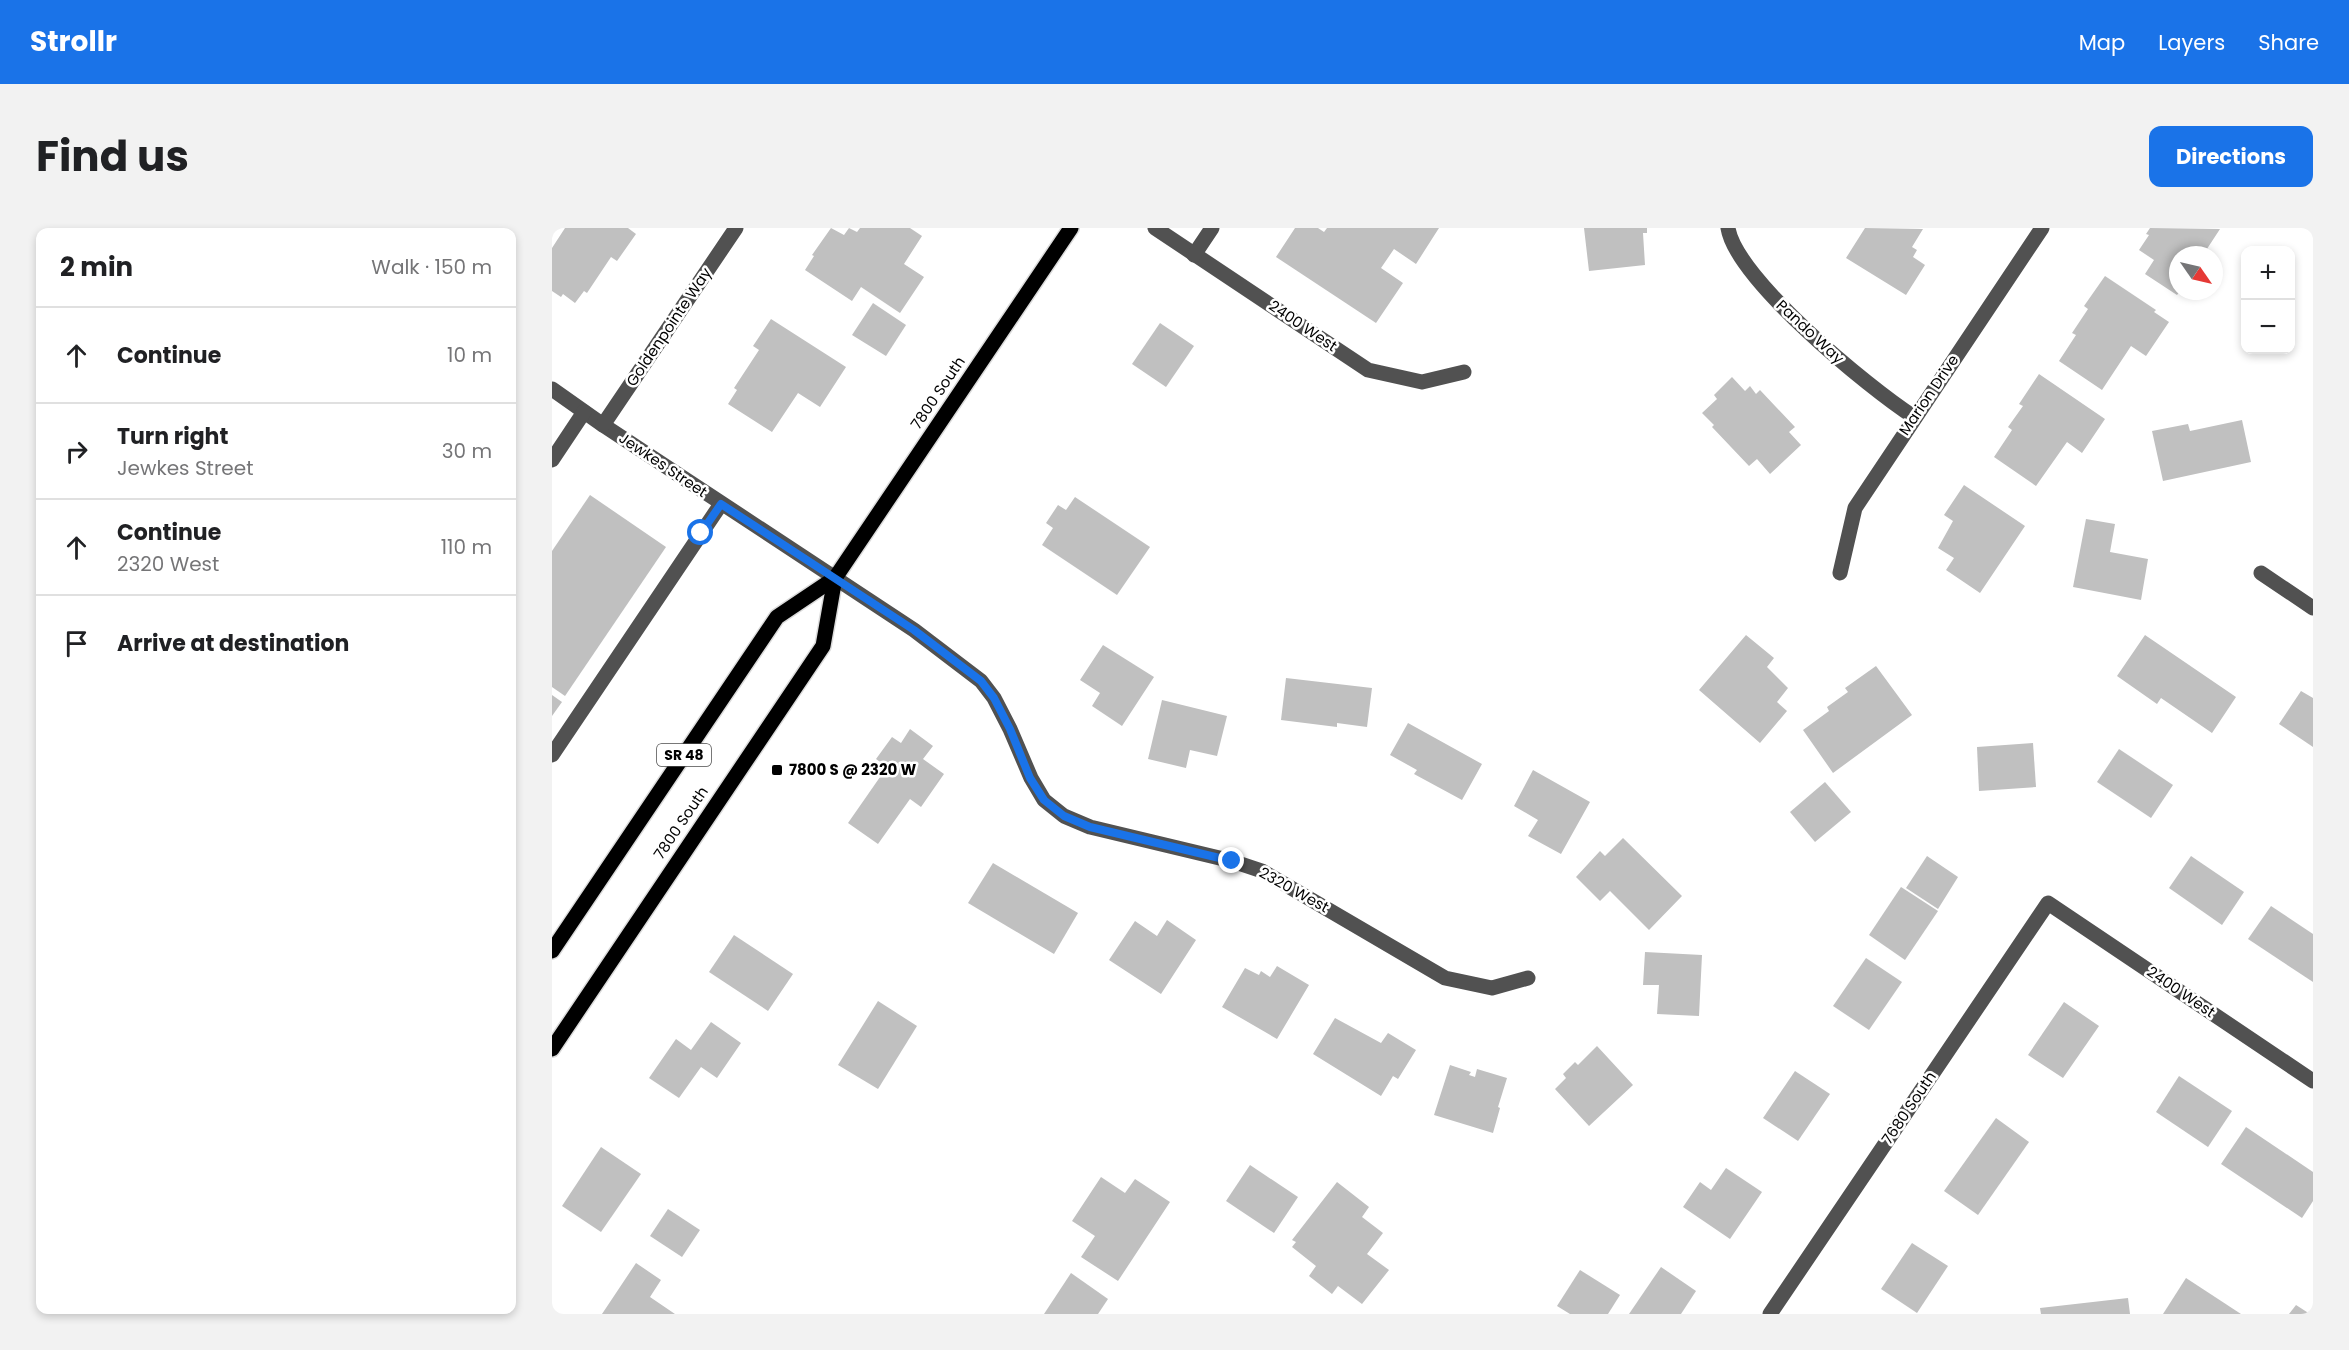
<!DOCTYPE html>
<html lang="en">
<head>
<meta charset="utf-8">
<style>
	body { margin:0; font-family:Poppins,sans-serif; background:#f2f2f2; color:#202124 }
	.controls { position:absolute; right:18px; top:18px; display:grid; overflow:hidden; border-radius:12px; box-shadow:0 3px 9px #0003 }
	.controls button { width:54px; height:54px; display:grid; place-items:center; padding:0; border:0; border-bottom:2px solid #e0e0e0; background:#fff; color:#202124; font:30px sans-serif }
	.compass { position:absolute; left:1617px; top:18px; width:54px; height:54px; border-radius:50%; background:#fff; box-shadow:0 3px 9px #0003; rotate:124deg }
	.stop { position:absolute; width:18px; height:18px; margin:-14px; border:4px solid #1a73e8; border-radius:50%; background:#fff }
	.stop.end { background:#1a73e8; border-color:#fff; box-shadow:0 2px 6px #0008 }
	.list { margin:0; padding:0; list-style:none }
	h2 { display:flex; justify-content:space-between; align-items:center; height:78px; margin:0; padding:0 24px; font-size:26px }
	h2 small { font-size:20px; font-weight:400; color:#757577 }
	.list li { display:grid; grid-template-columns:39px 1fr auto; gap:18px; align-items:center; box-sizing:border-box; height:96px; padding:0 24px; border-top:2px solid #e0e0e0 }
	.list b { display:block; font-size:22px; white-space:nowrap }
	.list p { margin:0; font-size:20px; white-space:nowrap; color:#757577 }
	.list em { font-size:20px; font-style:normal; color:#757577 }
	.icon { flex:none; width:33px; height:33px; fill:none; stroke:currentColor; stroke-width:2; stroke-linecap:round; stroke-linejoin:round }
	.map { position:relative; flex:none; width:1761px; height:1086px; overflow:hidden; border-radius:12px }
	header { display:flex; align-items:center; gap:36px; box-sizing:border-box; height:84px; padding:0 30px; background:#1a73e8; color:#fff }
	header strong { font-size:28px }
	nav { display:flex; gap:33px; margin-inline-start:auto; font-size:21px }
	.intro { display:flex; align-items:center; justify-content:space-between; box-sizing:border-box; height:144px; padding:0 36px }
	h1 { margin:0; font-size:42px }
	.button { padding:15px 27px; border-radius:12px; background:#1a73e8; color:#fff; font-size:21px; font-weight:700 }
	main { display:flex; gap:36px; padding:0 36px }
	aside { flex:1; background:#fff; border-radius:12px; box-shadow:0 3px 9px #0003 }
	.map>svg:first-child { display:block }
	.building { fill:#c0c0c0 }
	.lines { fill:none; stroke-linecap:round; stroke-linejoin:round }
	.major-casing { stroke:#dbdbdb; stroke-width:18 }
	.minor { stroke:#515151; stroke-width:15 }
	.major { stroke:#000; stroke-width:15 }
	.route { stroke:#1a73e8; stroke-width:8 }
	.poi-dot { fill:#000; stroke:#fff; stroke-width:2 }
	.labels { text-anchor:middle; stroke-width:5; stroke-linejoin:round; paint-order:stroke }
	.shield { fill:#fff; stroke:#4c4c4c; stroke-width:1.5 }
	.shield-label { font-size:14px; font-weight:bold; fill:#000 }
	.street-label { font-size:15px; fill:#000; stroke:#fff }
	.poi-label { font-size:15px; font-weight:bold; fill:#000; stroke:#fff; text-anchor:start }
</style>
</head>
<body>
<header>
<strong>Strollr</strong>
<nav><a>Map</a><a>Layers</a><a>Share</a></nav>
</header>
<div class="intro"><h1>Find us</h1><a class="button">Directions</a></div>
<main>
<aside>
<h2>2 min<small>Walk · 150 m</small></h2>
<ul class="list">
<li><svg class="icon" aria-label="ahead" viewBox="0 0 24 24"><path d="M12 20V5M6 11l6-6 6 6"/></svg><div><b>Continue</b></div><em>10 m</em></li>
<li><svg class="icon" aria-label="right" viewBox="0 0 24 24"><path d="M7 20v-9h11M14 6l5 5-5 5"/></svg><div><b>Turn right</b><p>Jewkes Street</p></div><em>30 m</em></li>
<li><svg class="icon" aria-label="ahead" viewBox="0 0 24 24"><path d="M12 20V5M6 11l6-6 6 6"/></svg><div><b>Continue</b><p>2320 West</p></div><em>110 m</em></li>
<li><svg class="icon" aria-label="arrive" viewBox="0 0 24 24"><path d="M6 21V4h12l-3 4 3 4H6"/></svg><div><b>Arrive at destination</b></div></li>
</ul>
</aside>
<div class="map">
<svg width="1761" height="1086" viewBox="0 0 1761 1086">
	<rect width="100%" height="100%" fill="#fff"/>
	<g class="building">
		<polygon points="13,0 76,0 84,6 65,33 59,29 35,65 32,63 23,75 11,66 9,69 0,63 0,20"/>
		<polygon points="279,0 292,7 297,0 305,4 308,0 358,0 370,8 352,36 372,49 348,85 309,59 300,73 253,42 262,28 260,27"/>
		<polygon points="743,0 766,0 772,4 775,0 887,0 864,36 842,21 829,40 851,55 824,95 724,29"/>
		<polygon points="1032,0 1095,0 1095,5 1091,5 1093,37 1037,43"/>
		<polygon points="1313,0 1371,1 1360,19 1365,22 1361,29 1373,37 1354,67 1294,30"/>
		<polygon points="1598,0 1668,1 1651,27 1626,27 1626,63 1628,63 1625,67 1593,46 1602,32 1587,22 1597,7 1594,6"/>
		<polygon points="1553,48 1604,82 1602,84 1617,94 1594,128 1579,118 1550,162 1507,133 1524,107 1520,105 1536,81 1532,78"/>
		<polygon points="321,75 354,97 334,128 300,107"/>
		<polygon points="219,91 294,139 268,179 246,165 220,204 176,176 185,162 182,160 207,122 201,118"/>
		<polygon points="608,95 642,118 614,159 580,136"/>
		<polygon points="1487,146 1553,191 1530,225 1515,214 1484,258 1442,229 1460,202 1456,199 1471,178 1467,176"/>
		<polygon points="1180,149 1193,163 1198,158 1204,166 1208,162 1243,199 1237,204 1249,217 1218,246 1205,231 1197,238 1160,199 1162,197 1150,185 1165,171 1162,167"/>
		<polygon points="1690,192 1699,234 1611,253 1600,203 1636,196 1638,203"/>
		<polygon points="1412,257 1473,298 1428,365 1394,342 1402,330 1386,320 1401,293 1392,287"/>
		<polygon points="38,267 114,319 13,468 0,459 0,323"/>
		<polygon points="523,269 598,319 565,367 490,317 501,300 494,295 506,277 514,282"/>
		<polygon points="1534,291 1563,296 1558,324 1596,331 1589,372 1521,359"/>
		<polygon points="1194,407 1222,430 1215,439 1236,460 1225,474 1235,483 1208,515 1147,462"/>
		<polygon points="1593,407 1684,469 1660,505 1609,470 1605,476 1565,448"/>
		<polygon points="551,417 602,449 570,498 540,478 548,465 528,452"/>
		<polygon points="1324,438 1360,487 1281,545 1251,502 1277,483 1275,479 1296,464 1293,460"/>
		<polygon points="734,450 820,460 815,499 785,495 785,499 729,492"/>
		<polygon points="1749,463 1761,470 1761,519 1727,496"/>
		<polygon points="0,467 10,474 0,488"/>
		<polygon points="610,472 675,488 665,528 638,522 634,540 596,531"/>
		<polygon points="856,495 930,536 910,572 862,546 865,542 838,527"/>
		<polygon points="358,501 381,518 371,531 392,546 369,579 358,571 326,616 296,595 335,539 324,531 340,509 349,515"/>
		<polygon points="1481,515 1484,559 1427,563 1425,519"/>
		<polygon points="1567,521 1621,557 1599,590 1545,554"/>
		<polygon points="981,542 1038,574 1009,626 976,608 986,592 962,578"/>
		<polygon points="1273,554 1299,584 1263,614 1238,584"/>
		<polygon points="1071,610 1130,668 1097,702 1058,663 1048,673 1024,649 1048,623 1053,628"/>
		<polygon points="1375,628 1406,649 1386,681 1354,660"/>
		<polygon points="1639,628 1692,664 1670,697 1617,660"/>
		<polygon points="441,635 526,685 502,726 416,675"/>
		<polygon points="1349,659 1386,683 1353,732 1317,707"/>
		<polygon points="1719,678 1761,706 1761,754 1696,711"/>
		<polygon points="615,692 644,712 609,766 557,732 583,693 605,708"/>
		<polygon points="182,707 241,746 216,783 157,744"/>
		<polygon points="1093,724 1150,727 1147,788 1105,786 1107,757 1091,757"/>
		<polygon points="1314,730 1350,754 1317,802 1281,778"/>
		<polygon points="725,738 757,757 725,811 670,779 693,740 707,747 709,743 718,749"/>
		<polygon points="326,773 365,798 326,861 286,837"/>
		<polygon points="1512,774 1547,798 1511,850 1476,827"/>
		<polygon points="783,790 829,815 836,805 864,822 846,851 841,848 829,868 761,826"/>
		<polygon points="159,794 189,815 165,850 149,839 127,870 97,850 124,811 139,822"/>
		<polygon points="1045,818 1081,857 1037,898 1003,861 1014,850 1011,846 1023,834 1026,837"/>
		<polygon points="898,837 919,844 917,847 923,849 925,841 955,850 946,879 948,880 941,905 882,887"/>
		<polygon points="1243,843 1278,866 1246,913 1211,890"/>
		<polygon points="1627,848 1680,883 1656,919 1604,884"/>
		<polygon points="1444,890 1477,914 1426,987 1392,963"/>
		<polygon points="1694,899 1761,944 1761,973 1750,990 1669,936"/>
		<polygon points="49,919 89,946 49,1004 10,978"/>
		<polygon points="698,937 746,969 722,1005 674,973"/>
		<polygon points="1174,940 1210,964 1178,1011 1131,979 1148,954 1159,962"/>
		<polygon points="549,949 573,965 583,951 618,974 566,1053 529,1029 543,1008 520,993"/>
		<polygon points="785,954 817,979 810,989 831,1005 815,1026 837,1042 810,1076 786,1058 780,1066 757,1048 764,1038 740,1019 744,1014 740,1012"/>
		<polygon points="116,981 148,1002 130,1029 98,1008"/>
		<polygon points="1360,1015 1396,1038 1365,1085 1329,1061"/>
		<polygon points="84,1035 109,1052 98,1069 123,1086 50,1086"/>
		<polygon points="1109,1039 1144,1063 1129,1086 1077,1086"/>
		<polygon points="1028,1042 1068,1067 1056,1086 1018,1086 1005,1078"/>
		<polygon points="519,1045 556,1071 546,1086 492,1086"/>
		<polygon points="1634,1050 1689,1086 1611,1086"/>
		<polygon points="1576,1070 1578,1086 1489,1086 1488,1080"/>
		<polygon points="1744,1077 1758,1086 1737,1086"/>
	</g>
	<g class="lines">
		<g class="major-casing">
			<g id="major">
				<polyline points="0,723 225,389 283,350 519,0"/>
				<polyline points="0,821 271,418 283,350"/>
			</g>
		</g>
		<g class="minor">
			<polyline points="603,0 816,142 870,154 912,144"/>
			<path d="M1176 0C1184 51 1317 160 1362 189"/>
			<polyline points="642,27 660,0"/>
			<polyline points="0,161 51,197 362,402 429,453 442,470 458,501 479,550 492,572 512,588 538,599 680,633 710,643 893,750 940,760 976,750"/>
			<polyline points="51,197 184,0"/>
			<polyline points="0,232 32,184"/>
			<polyline points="1288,345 1303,280 1490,0"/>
			<polyline points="1709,345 1761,380"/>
			<polyline points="0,527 169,276"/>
			<polyline points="1218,1086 1496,675 1761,853"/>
		</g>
		<use href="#major" class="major"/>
	</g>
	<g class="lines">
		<polyline class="route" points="149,305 169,276 362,402 429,453 442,470 458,501 478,550 492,572 512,588 538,599 680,633"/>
	</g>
	<rect class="poi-dot" x="219" y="536" width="12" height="12" rx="3"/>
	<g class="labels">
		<rect class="shield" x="105" y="516" width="54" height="22" rx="4.5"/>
		<g class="shield-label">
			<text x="132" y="532">SR 48</text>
		</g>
		<g class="street-label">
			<text transform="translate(751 98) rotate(34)" y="5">2400 West</text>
			<text transform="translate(117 99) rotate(-56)" y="5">Goldenpointe Way</text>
			<text transform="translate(1258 104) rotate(43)" y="5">Pando Way</text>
			<text transform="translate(386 165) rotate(-56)" y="5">7800 South</text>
			<text transform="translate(1377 167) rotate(-56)" y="5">Marion Drive</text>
			<text transform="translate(111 237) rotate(34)" y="5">Jewkes Street</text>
			<text transform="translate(129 595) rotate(-56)" y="5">7800 South</text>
			<text transform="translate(742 662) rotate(29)" y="5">2320 West</text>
			<text transform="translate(1629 764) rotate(34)" y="5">2400 West</text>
			<text transform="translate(1357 880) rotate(-56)" y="5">7680 South</text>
		</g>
		<g class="poi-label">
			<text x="237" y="547">7800 S @ 2320 W</text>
		</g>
	</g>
</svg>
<div class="controls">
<button>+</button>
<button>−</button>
</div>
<svg class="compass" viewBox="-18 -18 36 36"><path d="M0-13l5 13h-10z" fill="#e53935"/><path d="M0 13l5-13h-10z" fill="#757577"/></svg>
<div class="stop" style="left:149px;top:305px"></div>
<div class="stop end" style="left:680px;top:633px"></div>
</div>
</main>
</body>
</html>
